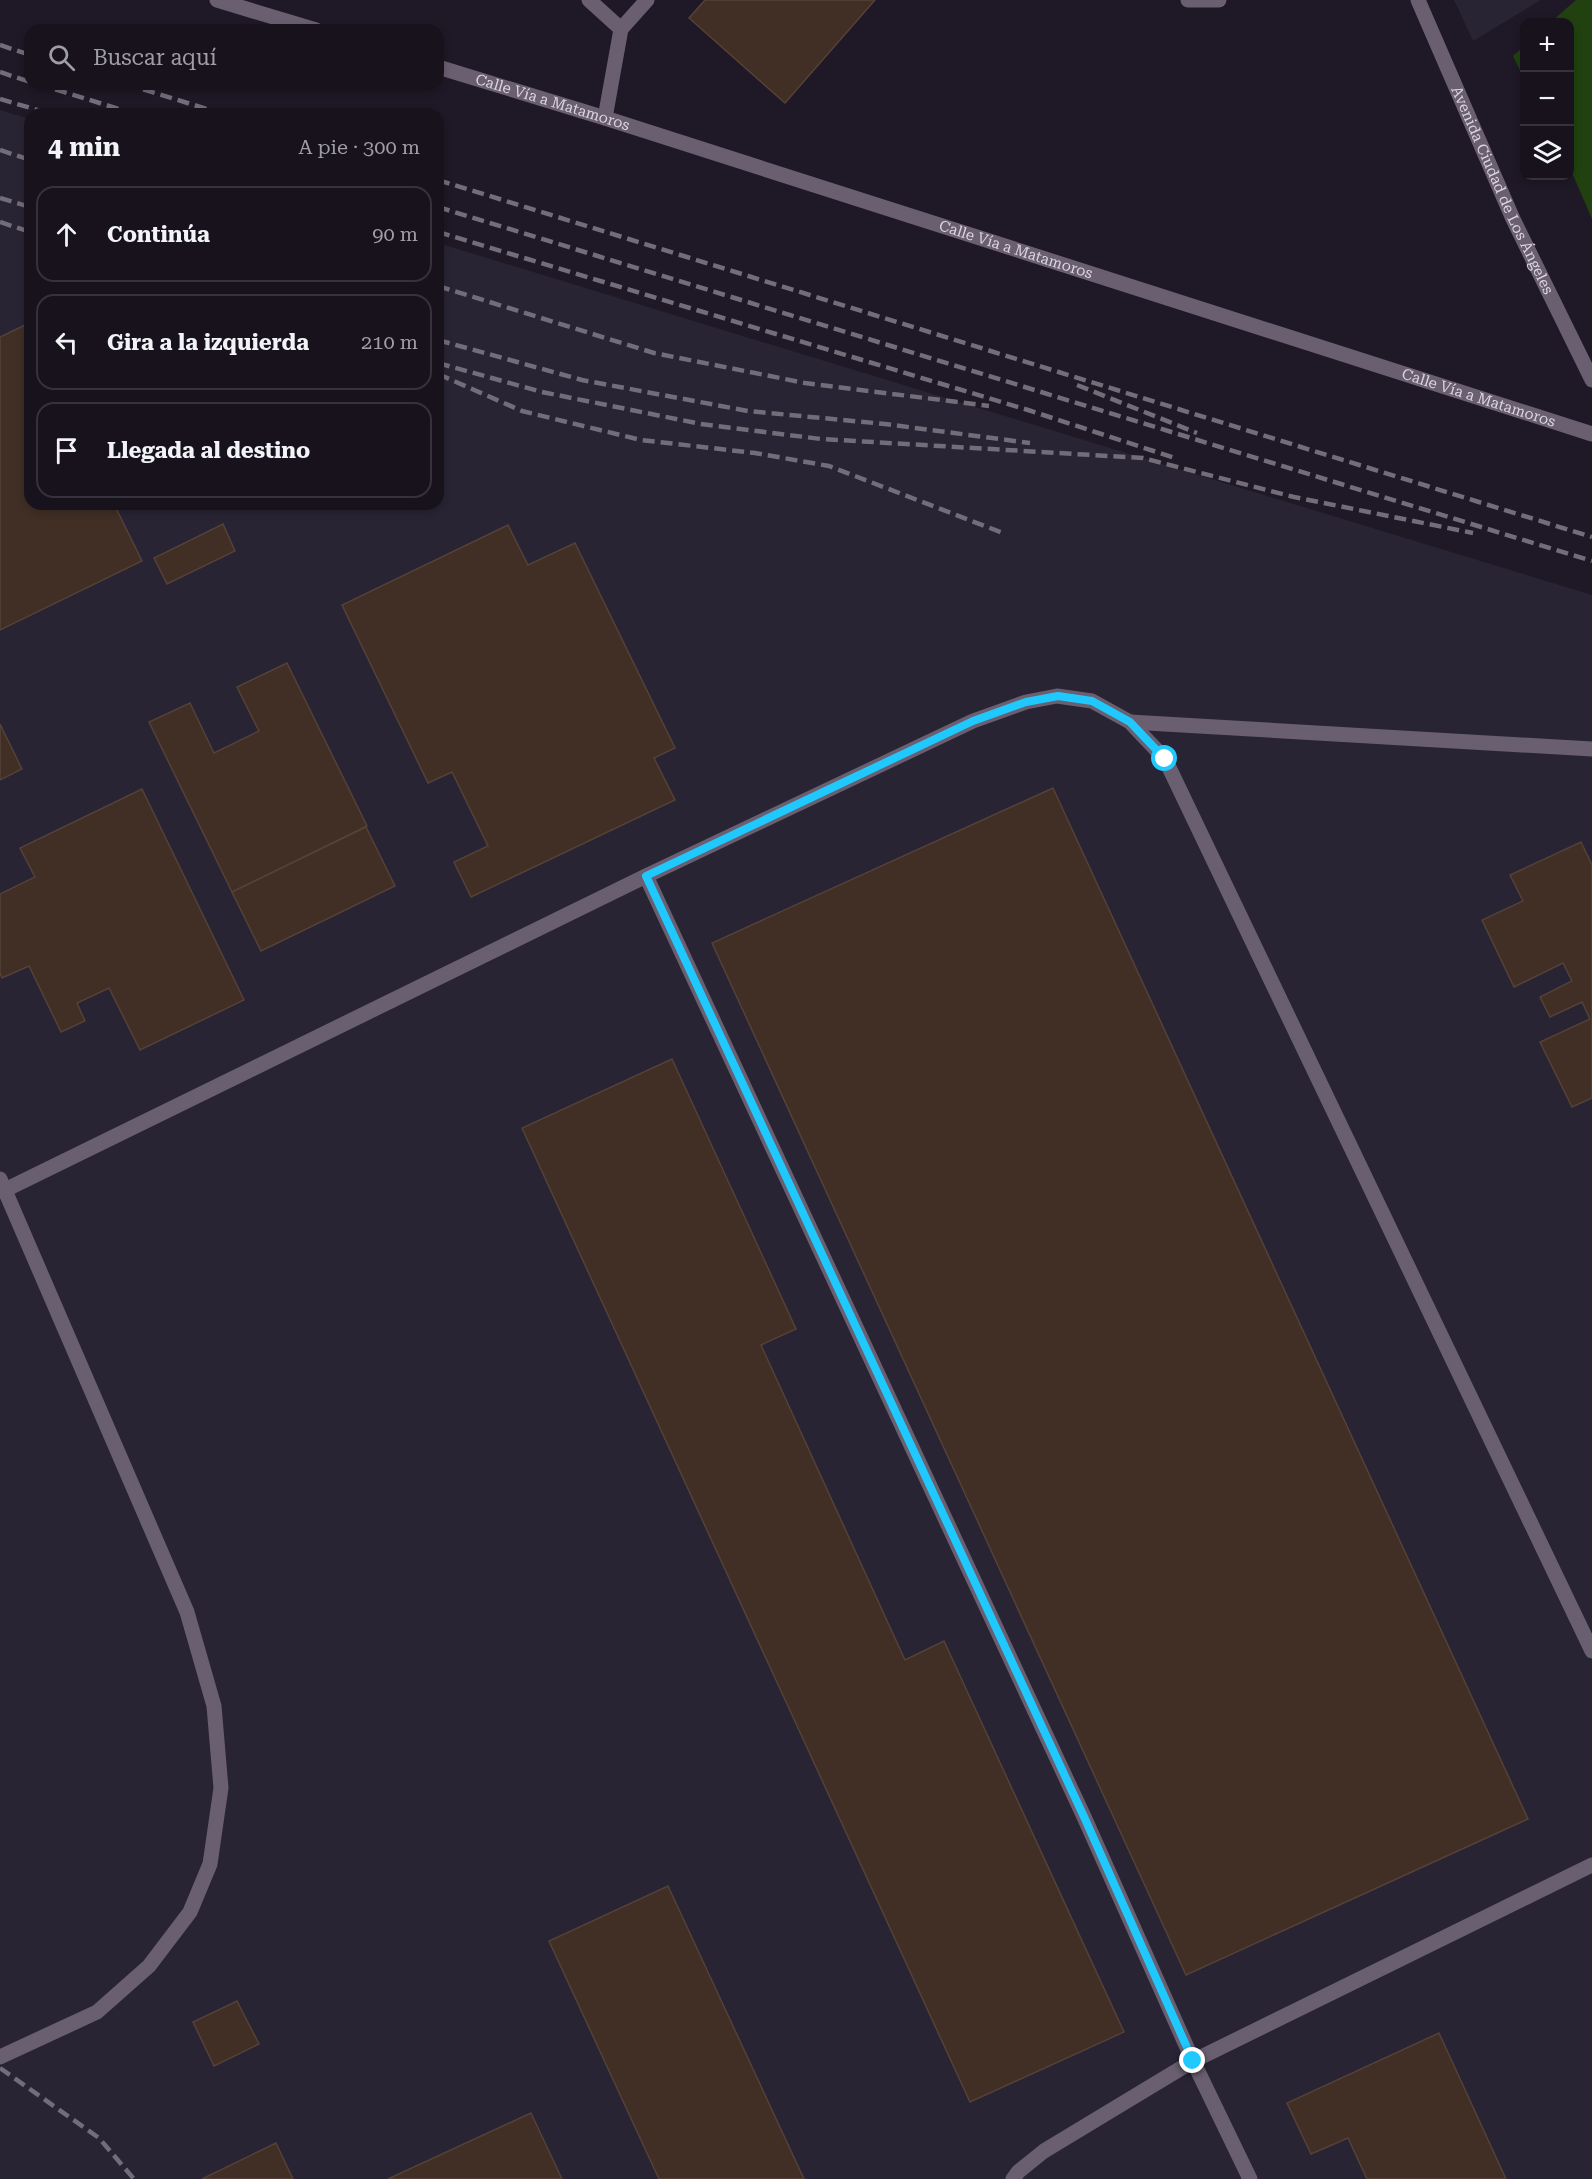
<!DOCTYPE html>
<html lang="es">
<head>
<meta charset="utf-8">
<style>
	body { margin:0; font-family:"Roboto Serif",serif; background:#242029; color:#f1f3f6 }
	.controls { position:absolute; right:18px; top:18px; display:grid; overflow:hidden; border-radius:12px; box-shadow:0 3px 9px #0003 }
	.controls button { width:54px; height:54px; display:grid; place-items:center; padding:0; border:0; border-bottom:2px solid #36323b; background:#17121c; color:#f1f3f6; font:30px sans-serif }
	.stop { position:absolute; width:18px; height:18px; margin:-14px; border:4px solid #20c9fd; border-radius:50%; background:#fff }
	.stop.end { background:#20c9fd; border-color:#fff; box-shadow:0 2px 6px #0008 }
	.list { margin:0; padding:0; list-style:none }
	h2 { display:flex; justify-content:space-between; align-items:center; height:78px; margin:0; padding:0 24px; font-size:26px }
	h2 small { font-size:20px; font-weight:400; color:#9e9ea3 }
	.list li { display:grid; grid-template-columns:39px 1fr auto; gap:18px; align-items:center; box-sizing:border-box; height:96px; margin:0 12px 12px; padding:0 12px; border:2px solid #36323b; border-radius:18px }
	.list b { display:block; font-size:22px; white-space:nowrap }
	.list em { font-size:20px; font-style:normal; color:#9e9ea3 }
	.icon { flex:none; width:33px; height:33px; fill:none; stroke:currentColor; stroke-width:2; stroke-linecap:round; stroke-linejoin:round }
	.map { position:relative; flex:none; width:1592px; height:2179px; overflow:hidden }
	.search { position:absolute; background:#17121c; box-shadow:0 3px 9px #0003; left:24px; top:24px; width:420px; height:66px; display:flex; align-items:center; gap:15px; box-sizing:border-box; padding:0 21px; border-radius:18px; color:#9e9ea3; font-size:22px }
	.panel { position:absolute; background:#17121c; box-shadow:0 3px 9px #0003; left:24px; top:108px; width:420px; height:402px; border-radius:18px }
	.map>svg:first-child { display:block }
	.industrial { fill:#282434 }
	.green { fill:#214210 }
	.building { fill:#412f26; stroke:#544238; stroke-width:1.5 }
	.lines { fill:none; stroke-linecap:round; stroke-linejoin:round }
	.service { stroke:#695f71; stroke-width:15 }
	.minor { stroke:#695f71; stroke-width:15 }
	.tertiary { stroke:#695f71; stroke-width:15 }
	.rail { stroke:#736d7a; stroke-width:4.5; stroke-dasharray:12 6; stroke-linecap:butt }
	.route { stroke:#20c9fd; stroke-width:8 }
	.labels { text-anchor:middle; stroke-width:5; stroke-linejoin:round; paint-order:stroke }
	.street-label { font-size:15px; fill:#dad5e0; stroke:#1f1826 }
</style>
</head>
<body>
<div class="map">
<svg width="1592" height="2179" viewBox="0 0 1592 2179">
	<rect width="100%" height="100%" fill="#1f1826"/>
	<g class="industrial">
		<polygon points="1454,0 1541,0 1473,41"/>
		<polygon points="0,110 30,119 30,504 438,504 438,243 1592,595 1592,2179 0,2179"/>
	</g>
	<g class="green">
		<polygon points="1576,0 1592,0 1592,219 1570,168 1570,22 1551,22"/>
		<polygon points="1524,46 1524,78 1513,56"/>
	</g>
	<g class="building">
		<polygon points="705,0 875,0 785,103 689,18"/>
		<polygon points="27,324 30,331 30,504 114,504 142,561 0,630 0,337"/>
		<polygon points="223,524 235,551 167,584 154,558"/>
		<polygon points="508,525 528,565 575,543 675,748 654,758 675,800 471,897 454,862 488,846 452,772 428,783 342,605"/>
		<polygon points="287,663 367,826 232,892 149,722 190,703 214,753 259,731 237,687"/>
		<polygon points="0,724 22,769 0,780"/>
		<polygon points="1053,788 1528,1819 1186,1975 712,943"/>
		<polygon points="142,789 244,1000 140,1050 109,988 77,1003 85,1021 61,1032 29,966 2,978 0,973 0,894 35,877 20,848"/>
		<polygon points="366,827 395,886 261,951 232,892"/>
		<polygon points="1581,842 1592,865 1592,1098 1572,1107 1540,1042 1590,1019 1582,1002 1550,1017 1540,997 1572,981 1563,963 1514,987 1482,920 1523,901 1510,875"/>
		<polygon points="672,1059 796,1329 761,1345 905,1660 944,1641 1124,2032 970,2102 522,1128"/>
		<polygon points="668,1886 804,2179 659,2179 549,1941"/>
		<polygon points="237,2001 259,2044 214,2066 193,2022"/>
		<polygon points="1439,2033 1506,2179 1367,2179 1348,2138 1311,2154 1287,2103"/>
		<polygon points="531,2113 562,2179 388,2179"/>
		<polygon points="276,2143 293,2179 202,2179"/>
	</g>
	<g class="lines">
		<g class="service">
			<polyline points="1188,0 1219,0"/>
			<polyline points="1130,722 1592,749"/>
			<polyline points="646,876 1085,1819 1193,2061 1250,2179"/>
			<polyline points="0,1179 187,1612 214,1706 221,1788 210,1864 190,1912 149,1966 97,2012 0,2057"/>
			<polyline points="5,1190 646,876 973,721 1026,702 1057,696 1092,701 1130,722 1165,759 1592,1651"/>
			<polyline points="1013,2179 1018,2172 1044,2151 1193,2061 1592,1865"/>
		</g>
		<g class="minor">
			<polyline points="217,0 316,30"/>
			<polyline points="589,0 621,29"/>
			<path id="s1" d="M438 67 605 118 1592 434"/>
			<polyline points="605,118 621,29 647,0"/>
		</g>
		<path class="tertiary" id="s2" d="M1418 0 1513 219 1592 380"/>
		<g class="rail">
			<polyline points="0,45 30,55"/>
			<polyline points="0,72 30,82"/>
			<polyline points="38,84 135,114"/>
			<polyline points="126,84 223,114"/>
			<polyline points="0,99 51,114"/>
			<polyline points="0,150 30,160"/>
			<polyline points="438,180 1592,537"/>
			<polyline points="0,198 30,207"/>
			<polyline points="438,207 1592,561"/>
			<polyline points="0,222 30,232"/>
			<polyline points="438,232 1028,410 1175,458"/>
			<polyline points="438,286 654,353 805,383 989,406"/>
			<polyline points="438,340 582,380 748,411 885,424 1030,443"/>
			<polyline points="438,363 542,392 701,424 821,439 1143,458 1294,497 1473,533"/>
			<polyline points="438,374 522,411 641,440 755,453 829,466 1003,533"/>
			<polyline points="1077,385 1197,433"/>
			<polyline points="0,2068 99,2138 134,2179"/>
		</g>
	</g>
	<g class="lines">
		<polyline class="route" points="1165,759 1130,722 1092,701 1058,696 1026,702 973,721 646,876 1085,1819 1193,2061"/>
	</g>
	<g class="labels">
		<g class="street-label">
			<text dy="5" stroke="none"><textPath href="#s1" startOffset="120">Calle Vía a Matamoros</textPath></text>
			<text dy="5" stroke="none"><textPath href="#s2" startOffset="208">Avenida Ciudad de Los Ángeles</textPath></text>
			<text dy="5" stroke="none"><textPath href="#s1" startOffset="606">Calle Vía a Matamoros</textPath></text>
			<text dy="5" stroke="none"><textPath href="#s1" startOffset="1092">Calle Vía a Matamoros</textPath></text>
		</g>
	</g>
</svg>
<div class="controls">
<button>+</button>
<button>−</button>
<button><svg class="icon" aria-label="layers" viewBox="0 0 24 24"><path d="M12 4l9 5-9 5-9-5zM3 14l9 5 9-5"/></svg></button>
</div>
<div class="stop" style="left:1165px;top:759px"></div>
<div class="stop end" style="left:1193px;top:2061px"></div>
<div class="search"><svg class="icon" aria-label="search" viewBox="0 0 24 24"><circle cx="10" cy="10" r="6"/><path d="M15 15l6 6"/></svg>Buscar aquí</div>
<section class="panel">
<h2>4 min<small>A pie · 300 m</small></h2>
<ul class="list">
<li><svg class="icon" aria-label="ahead" viewBox="0 0 24 24"><path d="M12 20V5M6 11l6-6 6 6"/></svg><div><b>Continúa</b></div><em>90 m</em></li>
<li><svg class="icon" aria-label="left" viewBox="0 0 24 24"><path d="M17 20v-9H6M10 6l-5 5 5 5"/></svg><div><b>Gira a la izquierda</b></div><em>210 m</em></li>
<li><svg class="icon" aria-label="arrive" viewBox="0 0 24 24"><path d="M6 21V4h12l-3 4 3 4H6"/></svg><div><b>Llegada al destino</b></div></li>
</ul>
</section>
</div>
</body>
</html>
